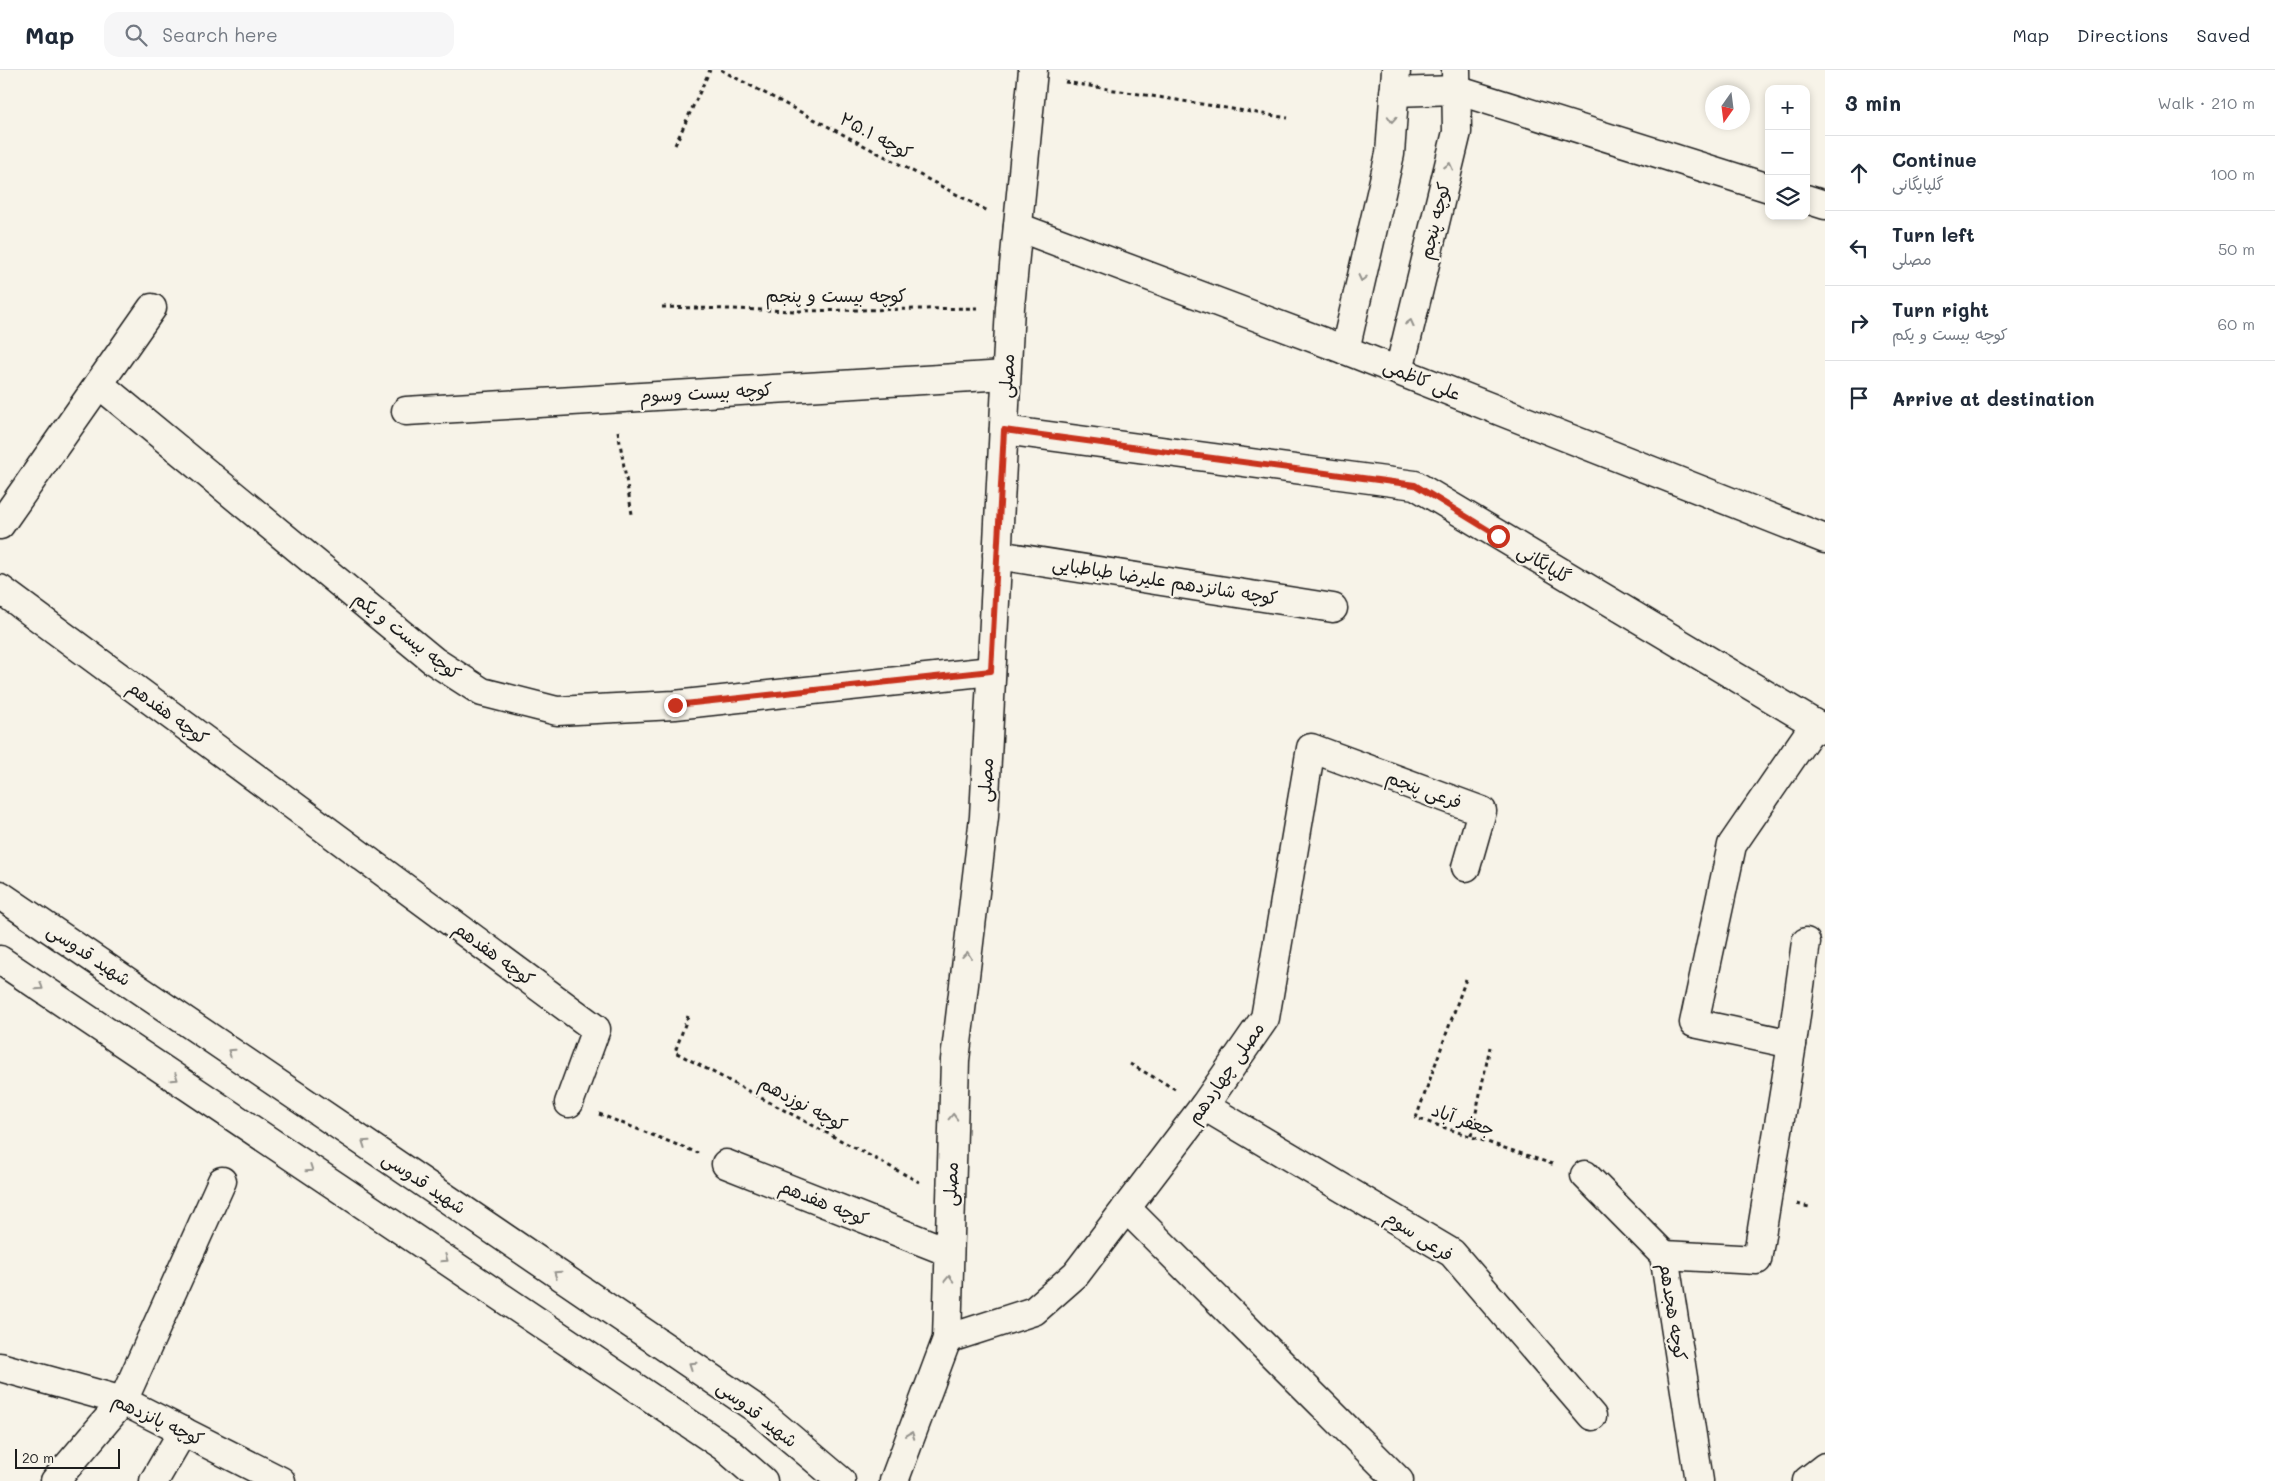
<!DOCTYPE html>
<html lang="en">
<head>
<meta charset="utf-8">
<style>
	body { margin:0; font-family:Mali,"Playpen Sans Arabic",sans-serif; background:#f6f6f7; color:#1f2937 }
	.controls { position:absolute; right:15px; top:15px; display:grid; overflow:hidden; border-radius:10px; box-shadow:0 2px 8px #0003 }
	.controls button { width:45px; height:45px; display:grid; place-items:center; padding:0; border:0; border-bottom:1px solid #e0e1e3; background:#fff; color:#1f2937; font:25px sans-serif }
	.compass { position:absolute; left:1705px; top:15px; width:45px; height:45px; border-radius:50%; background:#fff; box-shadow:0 2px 8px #0003; rotate:194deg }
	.scale { position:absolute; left:15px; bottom:12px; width:105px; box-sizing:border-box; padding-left:5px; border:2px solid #1c1c1c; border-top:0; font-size:14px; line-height:18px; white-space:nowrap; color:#1c1c1c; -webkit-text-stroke:4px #f7f3e8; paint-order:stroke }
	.stop { position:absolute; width:15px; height:15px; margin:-11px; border:4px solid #c8321e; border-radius:50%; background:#fff }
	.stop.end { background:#c8321e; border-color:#fff; box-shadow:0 1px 5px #0008 }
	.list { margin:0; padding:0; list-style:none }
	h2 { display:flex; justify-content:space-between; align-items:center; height:65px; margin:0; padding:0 20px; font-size:21px }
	h2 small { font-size:16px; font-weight:400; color:#747a83 }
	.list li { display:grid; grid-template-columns:32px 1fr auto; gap:15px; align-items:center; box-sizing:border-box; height:75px; padding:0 20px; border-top:1px solid #e0e1e3 }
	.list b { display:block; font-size:19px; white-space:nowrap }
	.list p { margin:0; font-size:16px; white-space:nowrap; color:#747a83 }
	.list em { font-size:16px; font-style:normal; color:#747a83 }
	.icon { flex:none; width:28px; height:28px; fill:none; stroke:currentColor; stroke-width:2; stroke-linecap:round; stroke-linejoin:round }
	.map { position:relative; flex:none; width:1825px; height:1411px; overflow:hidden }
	header { display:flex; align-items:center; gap:30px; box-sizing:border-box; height:70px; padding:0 25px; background:#fff; border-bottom:1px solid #e0e1e3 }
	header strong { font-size:24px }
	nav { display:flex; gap:28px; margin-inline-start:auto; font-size:18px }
	.search { width:350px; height:45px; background:#f6f6f7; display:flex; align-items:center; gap:12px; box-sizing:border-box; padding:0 18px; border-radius:15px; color:#747a83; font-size:19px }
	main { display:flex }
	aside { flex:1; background:#fff }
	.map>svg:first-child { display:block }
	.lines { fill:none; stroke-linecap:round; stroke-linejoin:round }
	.minor-casing { stroke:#1c1c1c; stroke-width:31 }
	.major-casing { stroke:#1c1c1c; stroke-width:31 }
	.path { stroke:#1c1c1c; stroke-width:3; stroke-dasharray:4 4; stroke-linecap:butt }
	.minor { stroke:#f7f3e8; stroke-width:28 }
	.major { stroke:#f7f3e8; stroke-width:28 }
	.oneway { stroke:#94928c }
	.route { stroke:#c8321e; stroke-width:6 }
	.labels { text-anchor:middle; stroke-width:4.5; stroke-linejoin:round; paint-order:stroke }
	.street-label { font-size:18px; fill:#1c1c1c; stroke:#f7f3e8 }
</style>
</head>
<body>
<header>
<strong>Map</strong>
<div class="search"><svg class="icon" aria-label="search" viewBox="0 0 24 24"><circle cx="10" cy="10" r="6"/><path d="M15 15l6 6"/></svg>Search here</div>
<nav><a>Map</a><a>Directions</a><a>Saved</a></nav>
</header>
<main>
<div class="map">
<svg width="1825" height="1411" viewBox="0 0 1825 1411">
	<rect width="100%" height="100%" fill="#f7f3e8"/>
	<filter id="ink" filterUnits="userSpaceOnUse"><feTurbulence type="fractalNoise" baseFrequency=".02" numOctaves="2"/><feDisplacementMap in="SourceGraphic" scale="10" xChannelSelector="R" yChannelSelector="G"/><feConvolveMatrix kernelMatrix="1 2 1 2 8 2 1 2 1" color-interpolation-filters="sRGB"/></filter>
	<g filter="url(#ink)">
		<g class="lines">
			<g class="minor-casing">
				<g id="minor">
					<polyline points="1394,22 1456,20 1769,118"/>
					<polyline points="1806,129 1825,135"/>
					<polyline points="1018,157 1345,280 1825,469"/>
					<polyline points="1345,280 1390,84 1396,0"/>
					<polyline points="1399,301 1457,62 1456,0"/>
					<polyline points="99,314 434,591 482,622 557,641 675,635 991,601"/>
					<polyline points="406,341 1006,305"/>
					<polyline points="1004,360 1415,415 1825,660"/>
					<polyline points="0,455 152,238"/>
					<polyline points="997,485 1333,538"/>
					<polyline points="0,519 596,959 569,1033"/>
					<polyline points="1792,974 1694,953 1732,775 1815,654"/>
					<polyline points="1204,1036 1452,1183 1592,1346"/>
					<polyline points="726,1094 949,1182"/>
					<polyline points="1585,1105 1664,1185 1699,1411"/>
					<polyline points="1126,1138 1399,1411"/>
					<polyline points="1664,1185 1757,1190 1792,974 1806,872"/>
					<polyline points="947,1269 1034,1241 1076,1204 1204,1036 1265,948 1311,678 1482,741 1466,797"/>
					<polyline points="0,1297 123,1331 281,1411"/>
					<polyline points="55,1411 123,1331 222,1111"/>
					<polyline points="154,1411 183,1361"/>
					<polyline points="894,1411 947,1269 955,990 984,747 1010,237 1033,0"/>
					<polyline points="1807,1411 1825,1397"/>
				</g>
			</g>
			<g class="major-casing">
				<g id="major">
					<polyline points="0,825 755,1338 841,1411"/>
					<polyline points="0,890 724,1377 763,1411"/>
				</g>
			</g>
			<g class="path">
				<polyline points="721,0 988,141"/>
				<polyline points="1065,12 1288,48"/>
				<polyline points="675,75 710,0"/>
				<polyline points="662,237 798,241 979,238"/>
				<polyline points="618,361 632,444"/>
				<polyline points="1466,909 1416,1048 1555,1095"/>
				<polyline points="688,946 675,982 919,1112"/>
				<polyline points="1130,994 1175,1019"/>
				<polyline points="599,1044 698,1083"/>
				<polyline points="1471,1066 1490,977"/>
				<polyline points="1797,1134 1809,1137"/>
			</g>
			<use href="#minor" class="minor"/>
			<use href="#major" class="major"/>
		</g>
		<defs><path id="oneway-chevron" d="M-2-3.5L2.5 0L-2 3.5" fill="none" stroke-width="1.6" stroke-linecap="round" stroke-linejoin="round" transform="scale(1.25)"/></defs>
		<g class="oneway">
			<use href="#oneway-chevron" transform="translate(1392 49) rotate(94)"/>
			<use href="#oneway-chevron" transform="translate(1449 96) rotate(-76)"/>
			<use href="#oneway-chevron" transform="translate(1362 208) rotate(103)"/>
			<use href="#oneway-chevron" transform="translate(1410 253) rotate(-76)"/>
			<use href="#oneway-chevron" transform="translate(967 885) rotate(-83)"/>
			<use href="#oneway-chevron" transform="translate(40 917) rotate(34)"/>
			<use href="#oneway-chevron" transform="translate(231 982) rotate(-146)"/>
			<use href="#oneway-chevron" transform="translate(175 1008) rotate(34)"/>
			<use href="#oneway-chevron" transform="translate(953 1047) rotate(-88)"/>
			<use href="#oneway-chevron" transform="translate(365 1073) rotate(-146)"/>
			<use href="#oneway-chevron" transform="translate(310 1099) rotate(34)"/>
			<use href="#oneway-chevron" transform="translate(445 1189) rotate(34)"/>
			<use href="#oneway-chevron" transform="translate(557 1204) rotate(-146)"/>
			<use href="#oneway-chevron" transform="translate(949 1209) rotate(-88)"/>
			<use href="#oneway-chevron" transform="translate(692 1295) rotate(-146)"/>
			<use href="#oneway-chevron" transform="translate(911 1365) rotate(-70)"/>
		</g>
	</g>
	<g class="lines" filter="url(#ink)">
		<polyline class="route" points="675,635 991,601 1004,360 1415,415 1498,466"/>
	</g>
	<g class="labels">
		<g class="street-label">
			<text transform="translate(876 66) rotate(28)" y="6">کوچه ۲۵.۱</text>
			<text transform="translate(1435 151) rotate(-76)" y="6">کوچه پنجم</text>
			<text x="836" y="232">کوچه بیست و پنجم</text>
			<text transform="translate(1007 306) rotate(-87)" y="6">مصلی</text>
			<text transform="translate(1422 310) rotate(22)" y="6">علی کاظمی</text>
			<text transform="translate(706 323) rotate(-3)" y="6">کوچه بیست وسوم</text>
			<text transform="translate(1544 494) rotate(31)" y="6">گلپایگانی</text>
			<text transform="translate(1165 511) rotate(9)" y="6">کوچه شانزدهم علیرضا طباطبایی</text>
			<text transform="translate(407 566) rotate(38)" y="6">کوچه بیست و یکم</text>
			<text transform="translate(168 643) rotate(36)" y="6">کوچه هفدهم</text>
			<text transform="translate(986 710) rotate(-87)" y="6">مصلی</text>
			<text transform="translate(1424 720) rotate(20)" y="6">فرعی پنجم</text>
			<text transform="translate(494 884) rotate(36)" y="6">کوچه هفدهم</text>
			<text transform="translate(89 885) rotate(34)" y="6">شهید قدوسی</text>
			<text transform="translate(1226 1003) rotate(-55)" y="6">مصلی چهاردهم</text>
			<text transform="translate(803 1034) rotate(28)" y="6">کوچه نوزدهم</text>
			<text transform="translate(1463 1050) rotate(19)" y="6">جعفر آباد</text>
			<text transform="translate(424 1113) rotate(34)" y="6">شهید قدوسی</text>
			<text transform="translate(951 1114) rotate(-88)" y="6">مصلی</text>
			<text transform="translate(824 1133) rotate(22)" y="6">کوچه هفدهم</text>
			<text transform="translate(1419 1166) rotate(33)" y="6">فرعی سوم</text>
			<text transform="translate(1673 1242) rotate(81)" y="6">کوچه هجدهم</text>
			<text transform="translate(757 1344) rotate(38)" y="6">شهید قدوسی</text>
			<text transform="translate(158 1350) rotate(25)" y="6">کوچه پانزدهم</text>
		</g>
	</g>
</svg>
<div class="controls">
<button>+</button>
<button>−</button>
<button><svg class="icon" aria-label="layers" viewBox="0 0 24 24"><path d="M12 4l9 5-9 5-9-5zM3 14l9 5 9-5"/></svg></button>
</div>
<svg class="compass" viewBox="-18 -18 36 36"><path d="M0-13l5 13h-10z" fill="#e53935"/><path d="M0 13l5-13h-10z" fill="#747a83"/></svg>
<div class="scale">20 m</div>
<div class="stop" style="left:1498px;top:466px"></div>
<div class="stop end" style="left:675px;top:635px"></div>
</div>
<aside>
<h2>3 min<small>Walk · 210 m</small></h2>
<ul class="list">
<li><svg class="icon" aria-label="ahead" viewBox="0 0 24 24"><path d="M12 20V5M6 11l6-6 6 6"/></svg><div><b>Continue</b><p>گلپایگانی</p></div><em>100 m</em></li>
<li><svg class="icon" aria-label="left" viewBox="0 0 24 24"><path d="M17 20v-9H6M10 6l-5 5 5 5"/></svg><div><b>Turn left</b><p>مصلی</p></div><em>50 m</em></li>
<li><svg class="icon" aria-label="right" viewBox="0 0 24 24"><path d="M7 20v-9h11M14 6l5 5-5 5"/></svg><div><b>Turn right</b><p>کوچه بیست و یکم</p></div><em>60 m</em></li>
<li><svg class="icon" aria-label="arrive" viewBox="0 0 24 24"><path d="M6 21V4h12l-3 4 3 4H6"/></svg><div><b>Arrive at destination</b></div></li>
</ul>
</aside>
</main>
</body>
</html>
